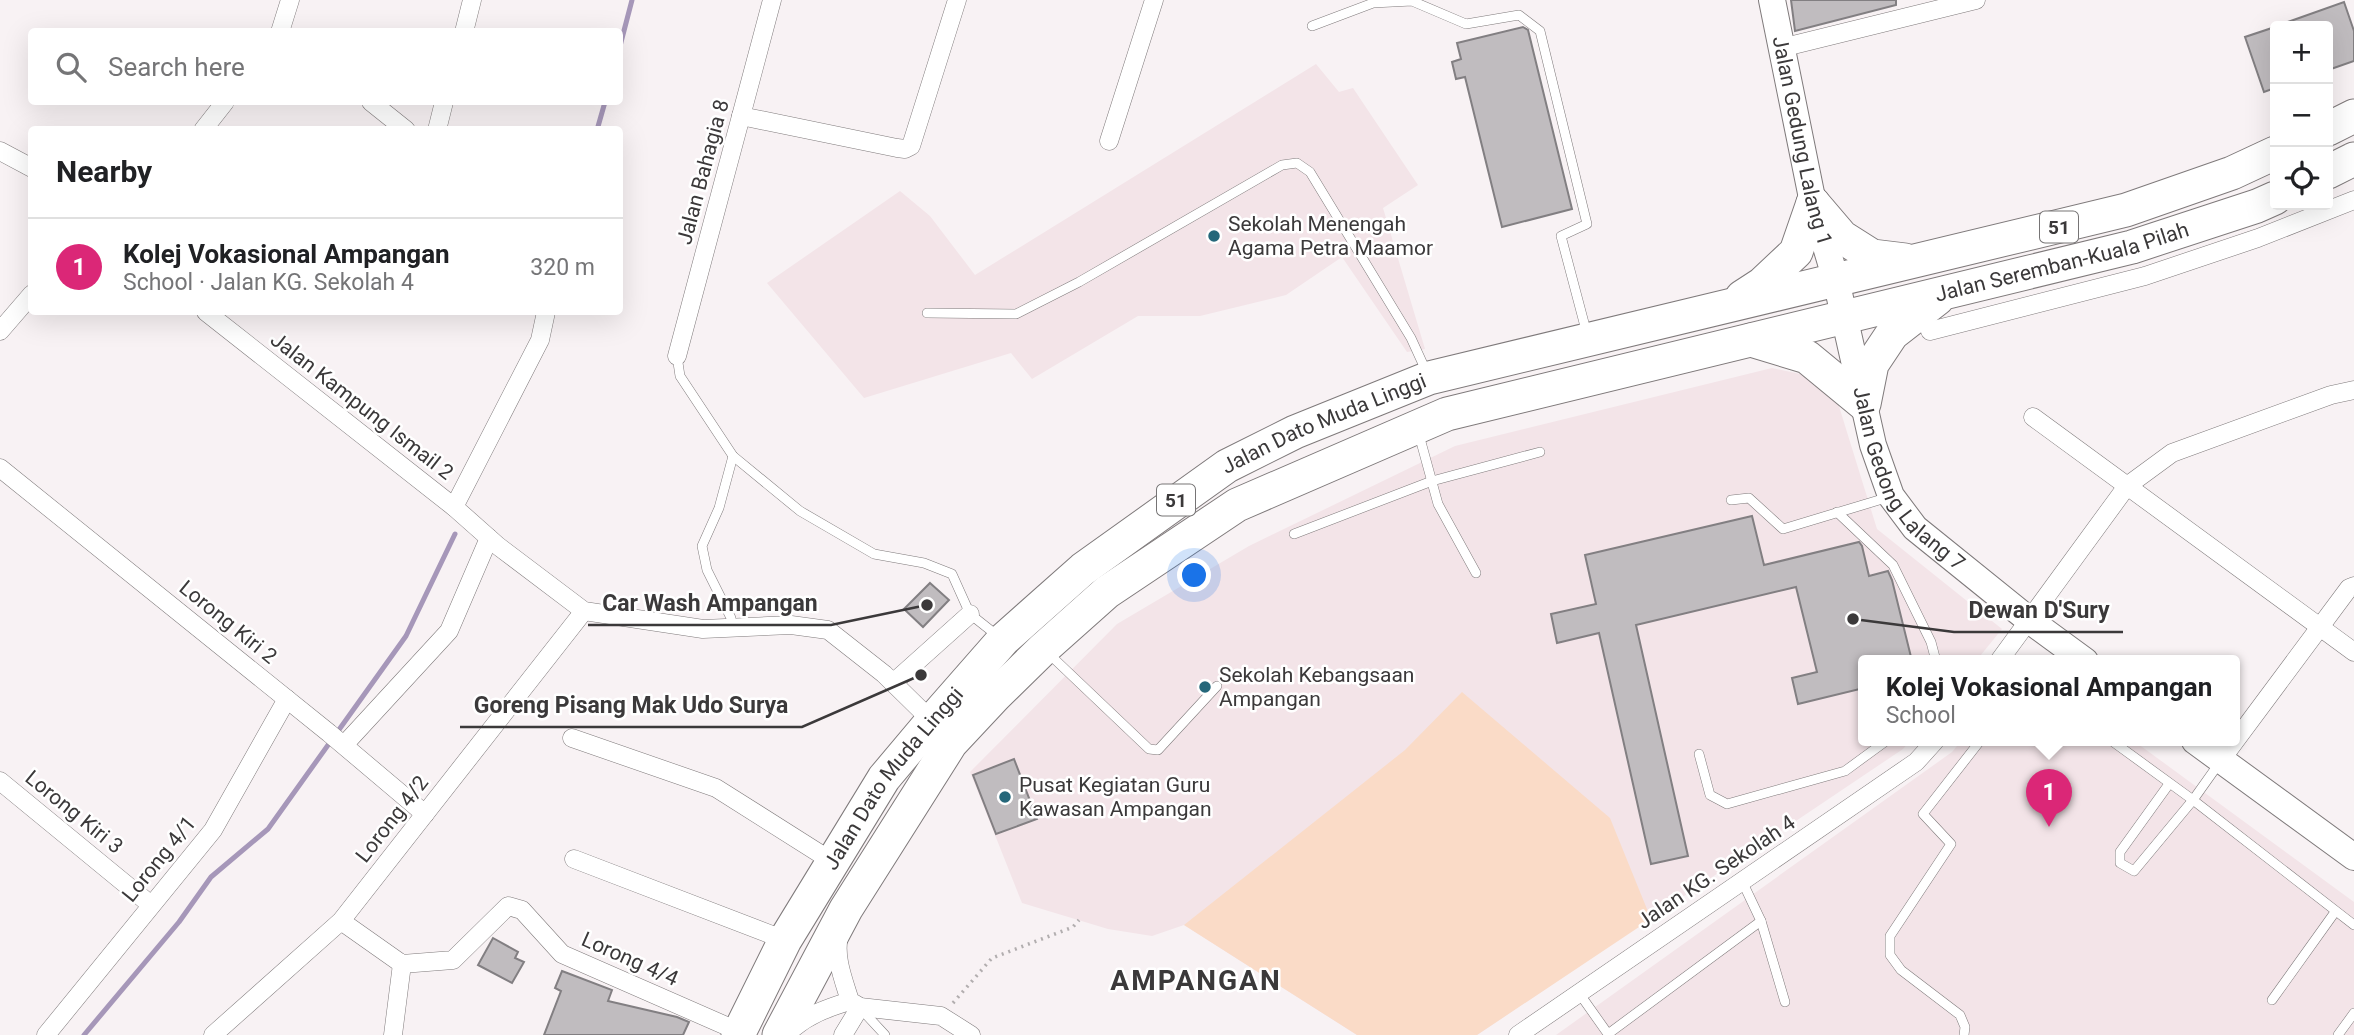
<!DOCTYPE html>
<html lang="en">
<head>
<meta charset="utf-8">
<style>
	body { margin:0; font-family:Roboto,sans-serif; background:#f2f2f2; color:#202124 }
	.controls { position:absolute; right:21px; top:21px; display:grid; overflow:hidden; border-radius:7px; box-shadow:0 7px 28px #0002 }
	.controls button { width:63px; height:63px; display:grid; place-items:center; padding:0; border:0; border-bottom:2px solid #e0e0e0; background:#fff; color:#202124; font:35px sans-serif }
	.you { position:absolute; left:1195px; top:576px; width:24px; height:24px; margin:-18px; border:5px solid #fff; border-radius:50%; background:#1a73e8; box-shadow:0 0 0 10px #1a73e833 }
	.badge { display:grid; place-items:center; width:46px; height:46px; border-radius:50%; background:#db2777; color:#fff; font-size:23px; font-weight:700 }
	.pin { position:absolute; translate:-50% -58px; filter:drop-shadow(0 2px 4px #0008) }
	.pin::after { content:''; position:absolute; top:37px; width:24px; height:21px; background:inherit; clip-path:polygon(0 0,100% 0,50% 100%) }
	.popup { position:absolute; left:1858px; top:655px; width:382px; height:91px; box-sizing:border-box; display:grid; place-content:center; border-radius:7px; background:#fff; filter:drop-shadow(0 2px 5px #0005); font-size:23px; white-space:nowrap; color:#757577 }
	.popup b { font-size:26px; color:#202124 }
	.popup::after { content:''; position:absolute; left:50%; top:100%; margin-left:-14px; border:14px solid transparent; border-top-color:#fff }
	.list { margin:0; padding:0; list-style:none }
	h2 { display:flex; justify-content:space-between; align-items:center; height:91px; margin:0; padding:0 28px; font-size:30px }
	h2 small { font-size:23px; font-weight:400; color:#757577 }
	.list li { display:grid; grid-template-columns:46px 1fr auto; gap:21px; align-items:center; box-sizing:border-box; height:98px; padding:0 28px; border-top:2px solid #e0e0e0 }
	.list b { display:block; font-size:26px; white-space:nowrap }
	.list p { margin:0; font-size:23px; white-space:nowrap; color:#757577 }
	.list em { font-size:23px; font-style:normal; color:#757577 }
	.icon { flex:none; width:38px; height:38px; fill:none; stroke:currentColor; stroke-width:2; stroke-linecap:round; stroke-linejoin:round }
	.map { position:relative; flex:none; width:2354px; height:1035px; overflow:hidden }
	.search { position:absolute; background:#fff; box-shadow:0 7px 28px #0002; left:28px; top:28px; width:595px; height:77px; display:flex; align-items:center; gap:18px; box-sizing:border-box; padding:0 24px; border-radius:7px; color:#757577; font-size:26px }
	.panel { position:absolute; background:#fff; box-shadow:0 7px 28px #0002; left:28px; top:126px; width:595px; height:189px; border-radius:7px }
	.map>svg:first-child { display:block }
	.built { fill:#f3e4e8 }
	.green { fill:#fadbc7 }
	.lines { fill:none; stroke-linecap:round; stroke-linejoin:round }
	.stream { stroke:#a697b9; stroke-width:5 }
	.building { fill:#c0bcbf; stroke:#827f82; stroke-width:2 }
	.lane-casing { stroke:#7f7a7b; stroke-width:10 }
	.street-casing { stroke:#7f7a7b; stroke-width:19 }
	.secondary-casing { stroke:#7f7a7b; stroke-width:28 }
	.highway-casing { stroke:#7f7a7b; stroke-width:35 }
	.path { stroke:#b2aeaf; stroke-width:3.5; stroke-dasharray:2 5; stroke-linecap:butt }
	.lane { stroke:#fff; stroke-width:9 }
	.street { stroke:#fff; stroke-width:18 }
	.secondary { stroke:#fff; stroke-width:26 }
	.highway { stroke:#fff; stroke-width:33 }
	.poi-dot { fill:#25677a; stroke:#fff; stroke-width:2.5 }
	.labels { text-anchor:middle; stroke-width:5; stroke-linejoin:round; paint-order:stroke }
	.shield { fill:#fff; stroke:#767475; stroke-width:2 }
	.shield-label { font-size:19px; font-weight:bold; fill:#3b393a }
	.street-label { font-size:21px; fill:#3b393a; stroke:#fff }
	.poi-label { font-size:21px; fill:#3b393a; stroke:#fff; text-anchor:start }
	.district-label { font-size:28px; font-weight:bold; letter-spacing:2px; fill:#3b393a; stroke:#fff }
	.leader { fill:none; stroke:#3b393a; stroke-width:2.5 }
	.callout-dot { fill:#3b393a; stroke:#fff; stroke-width:2.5 }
	.callout-label { font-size:23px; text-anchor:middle; font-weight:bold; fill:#3b393a; stroke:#fff; stroke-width:5; stroke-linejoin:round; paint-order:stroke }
</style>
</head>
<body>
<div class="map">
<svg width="2354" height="1035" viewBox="0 0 2354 1035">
	<rect width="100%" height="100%" fill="#f8f2f4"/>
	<g class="built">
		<polygon points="1316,64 1339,92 1353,88 1418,185 1383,208 1425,349 1407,352 1342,257 1286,295 1200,316 1138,316 1032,379 1011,353 864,398 767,283 900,191 930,216 975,275"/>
		<polygon points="1772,368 1805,375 1838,403 1877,529 2002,629 1976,661 1864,661 1864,741 1910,741 1903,749 1477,1035 1357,1035 1184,925 1152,936 1108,929 1022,903 970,772 1117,624 1249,546 1455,446"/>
		<polygon points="1961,741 2134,741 2354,902 2354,1035 1556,1035 1952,752"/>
	</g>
	<polygon class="green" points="1462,692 1610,818 1651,919 1477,1035 1357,1035 1184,925 1405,750"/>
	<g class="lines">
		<g class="stream">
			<polyline points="620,46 632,0"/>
			<polyline points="597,130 605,102"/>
			<polyline points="84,1035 179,922 211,877 268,829 406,636 455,534"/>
		</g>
	</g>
	<g class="building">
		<polygon points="1791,0 1896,0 1896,5 1795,31"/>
		<polygon points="2344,2 2354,31 2354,61 2328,70 2328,26 2282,26 2282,24"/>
		<polygon points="1523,27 1528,30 1572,209 1502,227 1465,77 1456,79 1452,62 1461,59 1457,43"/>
		<polygon points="2275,27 2275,88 2264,92 2245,37"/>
		<polygon points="1752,516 1764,565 1859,542 1862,546 1869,576 1888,571 1892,580 1912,661 1864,661 1864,688 1798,704 1792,678 1817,672 1796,587 1636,625 1688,856 1651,864 1599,633 1557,643 1551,614 1596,604 1585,555"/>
		<polygon points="930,583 949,600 923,627 904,609"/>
		<polygon points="1014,759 1037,819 996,834 973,775"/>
		<polygon points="493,938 518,952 515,958 524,962 512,983 478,965"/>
		<polygon points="562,971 612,990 608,1001 677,1017 689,1022 683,1035 544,1035 561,991 555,988"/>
	</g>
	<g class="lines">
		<g class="lane-casing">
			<g id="lane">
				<polyline points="1312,26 1373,3 1412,1 1466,24 1519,15 1540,31 1587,224 1561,236 1587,334"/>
				<polyline points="927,313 1016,314 1079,282 1282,165 1297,163 1310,172 1411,338 1427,373"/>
				<polyline points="677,356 680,376 733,456 800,511 874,554 924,563 952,574 970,614 999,637"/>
				<polyline points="1418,431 1438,504 1476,573"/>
				<polyline points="1731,500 1749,498 1783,529 1889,497"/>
				<polyline points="1837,512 1893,565 1931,642 1936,661"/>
				<polyline points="1294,534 1432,481 1540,452"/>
				<polyline points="731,629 731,618 707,570 702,546 719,508 733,456"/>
				<polyline points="1047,652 1149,749 1158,750 1217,686"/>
				<polyline points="2112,741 2193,800 2354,925"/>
				<polyline points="1699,754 1710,795 1727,804 1845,771 1886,741"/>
				<polyline points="2169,784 2120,852 2120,863 2134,871 2193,800 2220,762"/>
				<polyline points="1761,921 1785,1002"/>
				<polyline points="1579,993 1608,1034 1761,921 1742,881"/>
				<polyline points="2272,1000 2335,912"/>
				<polyline points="860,1008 885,1035"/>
				<polyline points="1964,1035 1965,1027 1960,1015 1901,970 1890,955 1890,936 1951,844 1923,814 1980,741"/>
				<polyline points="2338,1035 2354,1013"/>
			</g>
		</g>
		<g class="street-casing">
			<g id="street">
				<polyline points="280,32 290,0"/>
				<polyline points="464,32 472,0"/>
				<polyline points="1781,48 1976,0"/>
				<polyline points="371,102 406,130"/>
				<polyline points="741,116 897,148 905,149 911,146 957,0"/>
				<polyline points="203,130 225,102"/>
				<polyline points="437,130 444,102"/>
				<polyline points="1109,141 1154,0"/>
				<polyline points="0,151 32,168"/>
				<polyline points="206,312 454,507 498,546 584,611 703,629 791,625 828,630 884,674 932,721"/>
				<polyline points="0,331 32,294"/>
				<polyline points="1930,331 2145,276 2258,238 2354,200"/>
				<polyline points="677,356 772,0"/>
				<polyline points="2033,417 2354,652"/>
				<polyline points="0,468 329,733 425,814"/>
				<polyline points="454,507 540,340 546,312"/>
				<polyline points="1999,661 2127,486 2172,453 2331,395 2354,390"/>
				<polyline points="893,683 970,614"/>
				<polyline points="572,738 716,788 833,862"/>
				<polyline points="344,745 449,631 489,538"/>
				<polyline points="2221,760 2349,588 2354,586"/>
				<polyline points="0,781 151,905"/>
				<polyline points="574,859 785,940"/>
				<polyline points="341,921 402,964 453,960 508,906 522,910 562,954 740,1032"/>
				<path d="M839 936C834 957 844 981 850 1001L860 1007 941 1016 971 1035"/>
				<path d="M789 1032C807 1015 827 1008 850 1001"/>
				<polyline points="46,1035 213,830 287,699"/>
				<polyline points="213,1035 341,921 584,611"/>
				<polyline points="393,1035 402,964"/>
				<polyline points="843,1035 860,1007"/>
				<polyline points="1518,1035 1916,762 1935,741"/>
			</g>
		</g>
		<g class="secondary-casing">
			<g id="secondary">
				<path id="s1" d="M1772 0 1813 203 1836 280 1873 445 1891 496 1915 528 2029 620 2085 661"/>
				<polyline points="2195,741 2354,857"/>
			</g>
		</g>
		<g class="highway-casing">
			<g id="highway">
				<polyline points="2328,129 2354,116"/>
				<polyline points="2328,172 2354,159"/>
				<polyline points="1813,203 1842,237 1872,256 1905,260"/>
				<polyline points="1742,297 1762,284 1796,252 1813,203"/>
				<polyline points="1751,340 1807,357 1864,404 1872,364 1892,334 1937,299"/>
				<path id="s2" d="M738 1035 785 940 884 778 932 721 1003 640 1083 569 1227 466 1295 432 1429 378 2126 210 2232 173 2275 153"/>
				<path id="s3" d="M779 1035 846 909 951 743 995 696 1043 649 1107 592 1237 505 1447 414 2132 247 2257 206 2275 198"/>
			</g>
		</g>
		<polyline class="path" points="953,1003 992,958 1073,927 1079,920"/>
		<use href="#lane" class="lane"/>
		<use href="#street" class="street"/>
		<use href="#secondary" class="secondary"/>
		<use href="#highway" class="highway"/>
	</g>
	<g class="poi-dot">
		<circle cx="1214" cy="236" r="7"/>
		<circle cx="1205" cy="687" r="7"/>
		<circle cx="1005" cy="797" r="7"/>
	</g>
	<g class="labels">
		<g class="shield">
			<rect x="2040" y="211.5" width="38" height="31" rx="5"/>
			<rect x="1157" y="484.5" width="38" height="31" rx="5"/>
		</g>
		<g class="shield-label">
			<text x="2059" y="234">51</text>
			<text x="1176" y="507">51</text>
		</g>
		<g class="street-label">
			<text dy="7" stroke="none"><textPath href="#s1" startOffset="144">Jalan Gedung Lalang 1</textPath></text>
			<text transform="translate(703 172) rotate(-75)" y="7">Jalan Bahagia 8</text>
			<text dy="7" stroke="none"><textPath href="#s3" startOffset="1575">Jalan Seremban-Kuala Pilah</textPath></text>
			<text transform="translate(362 406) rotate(38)" y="7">Jalan Kampung Ismail 2</text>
			<text dy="7" stroke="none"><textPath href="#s2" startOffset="868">Jalan Dato Muda Linggi</textPath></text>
			<text dy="7" stroke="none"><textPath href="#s1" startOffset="504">Jalan Gedong Lalang 7</textPath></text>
			<text transform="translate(228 622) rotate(39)" y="7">Lorong Kiri 2</text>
			<text dy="7" stroke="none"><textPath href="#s2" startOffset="301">Jalan Dato Muda Linggi</textPath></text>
			<text transform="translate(74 812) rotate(39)" y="7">Lorong Kiri 3</text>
			<text transform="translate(392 819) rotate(-52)" y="7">Lorong 4/2</text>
			<text transform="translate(159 859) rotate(-51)" y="7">Lorong 4/1</text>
			<text transform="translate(1716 872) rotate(-34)" y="7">Jalan KG. Sekolah 4</text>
			<text transform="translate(630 959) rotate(24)" y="7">Lorong 4/4</text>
		</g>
		<g class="poi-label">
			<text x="1228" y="231">Sekolah Menengah<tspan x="1228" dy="24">Agama Petra Maamor</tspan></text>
			<text x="1219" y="682">Sekolah Kebangsaan<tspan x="1219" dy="24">Ampangan</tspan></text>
			<text x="1019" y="792">Pusat Kegiatan Guru<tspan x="1019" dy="24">Kawasan Ampangan</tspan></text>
		</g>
		<g class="district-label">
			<text x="1196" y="990">AMPANGAN</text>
		</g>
	</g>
	<path class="leader" d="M927 605L831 625H588M1853 619L1954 632H2123M921 675L802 727H460"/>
	<g class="callout-dot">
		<circle cx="927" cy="605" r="7"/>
		<circle cx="1853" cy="619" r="7"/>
		<circle cx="921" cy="675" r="7"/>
	</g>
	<g class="callout-label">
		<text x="710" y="611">Car Wash Ampangan</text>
		<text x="2039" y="618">Dewan D'Sury</text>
		<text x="631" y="713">Goreng Pisang Mak Udo Surya</text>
	</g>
</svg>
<div class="controls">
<button>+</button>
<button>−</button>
<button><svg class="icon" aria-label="locate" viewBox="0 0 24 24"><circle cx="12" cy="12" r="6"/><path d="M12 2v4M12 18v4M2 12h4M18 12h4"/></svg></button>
</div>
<div class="you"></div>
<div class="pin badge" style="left:2049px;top:827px">1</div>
<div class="popup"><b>Kolej Vokasional Ampangan</b>School</div>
<div class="search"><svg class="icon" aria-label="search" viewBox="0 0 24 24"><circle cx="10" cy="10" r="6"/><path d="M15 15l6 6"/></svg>Search here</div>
<section class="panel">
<h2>Nearby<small></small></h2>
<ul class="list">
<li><span class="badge">1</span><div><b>Kolej Vokasional Ampangan</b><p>School · Jalan KG. Sekolah 4</p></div><em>320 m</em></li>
</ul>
</section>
</div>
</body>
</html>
